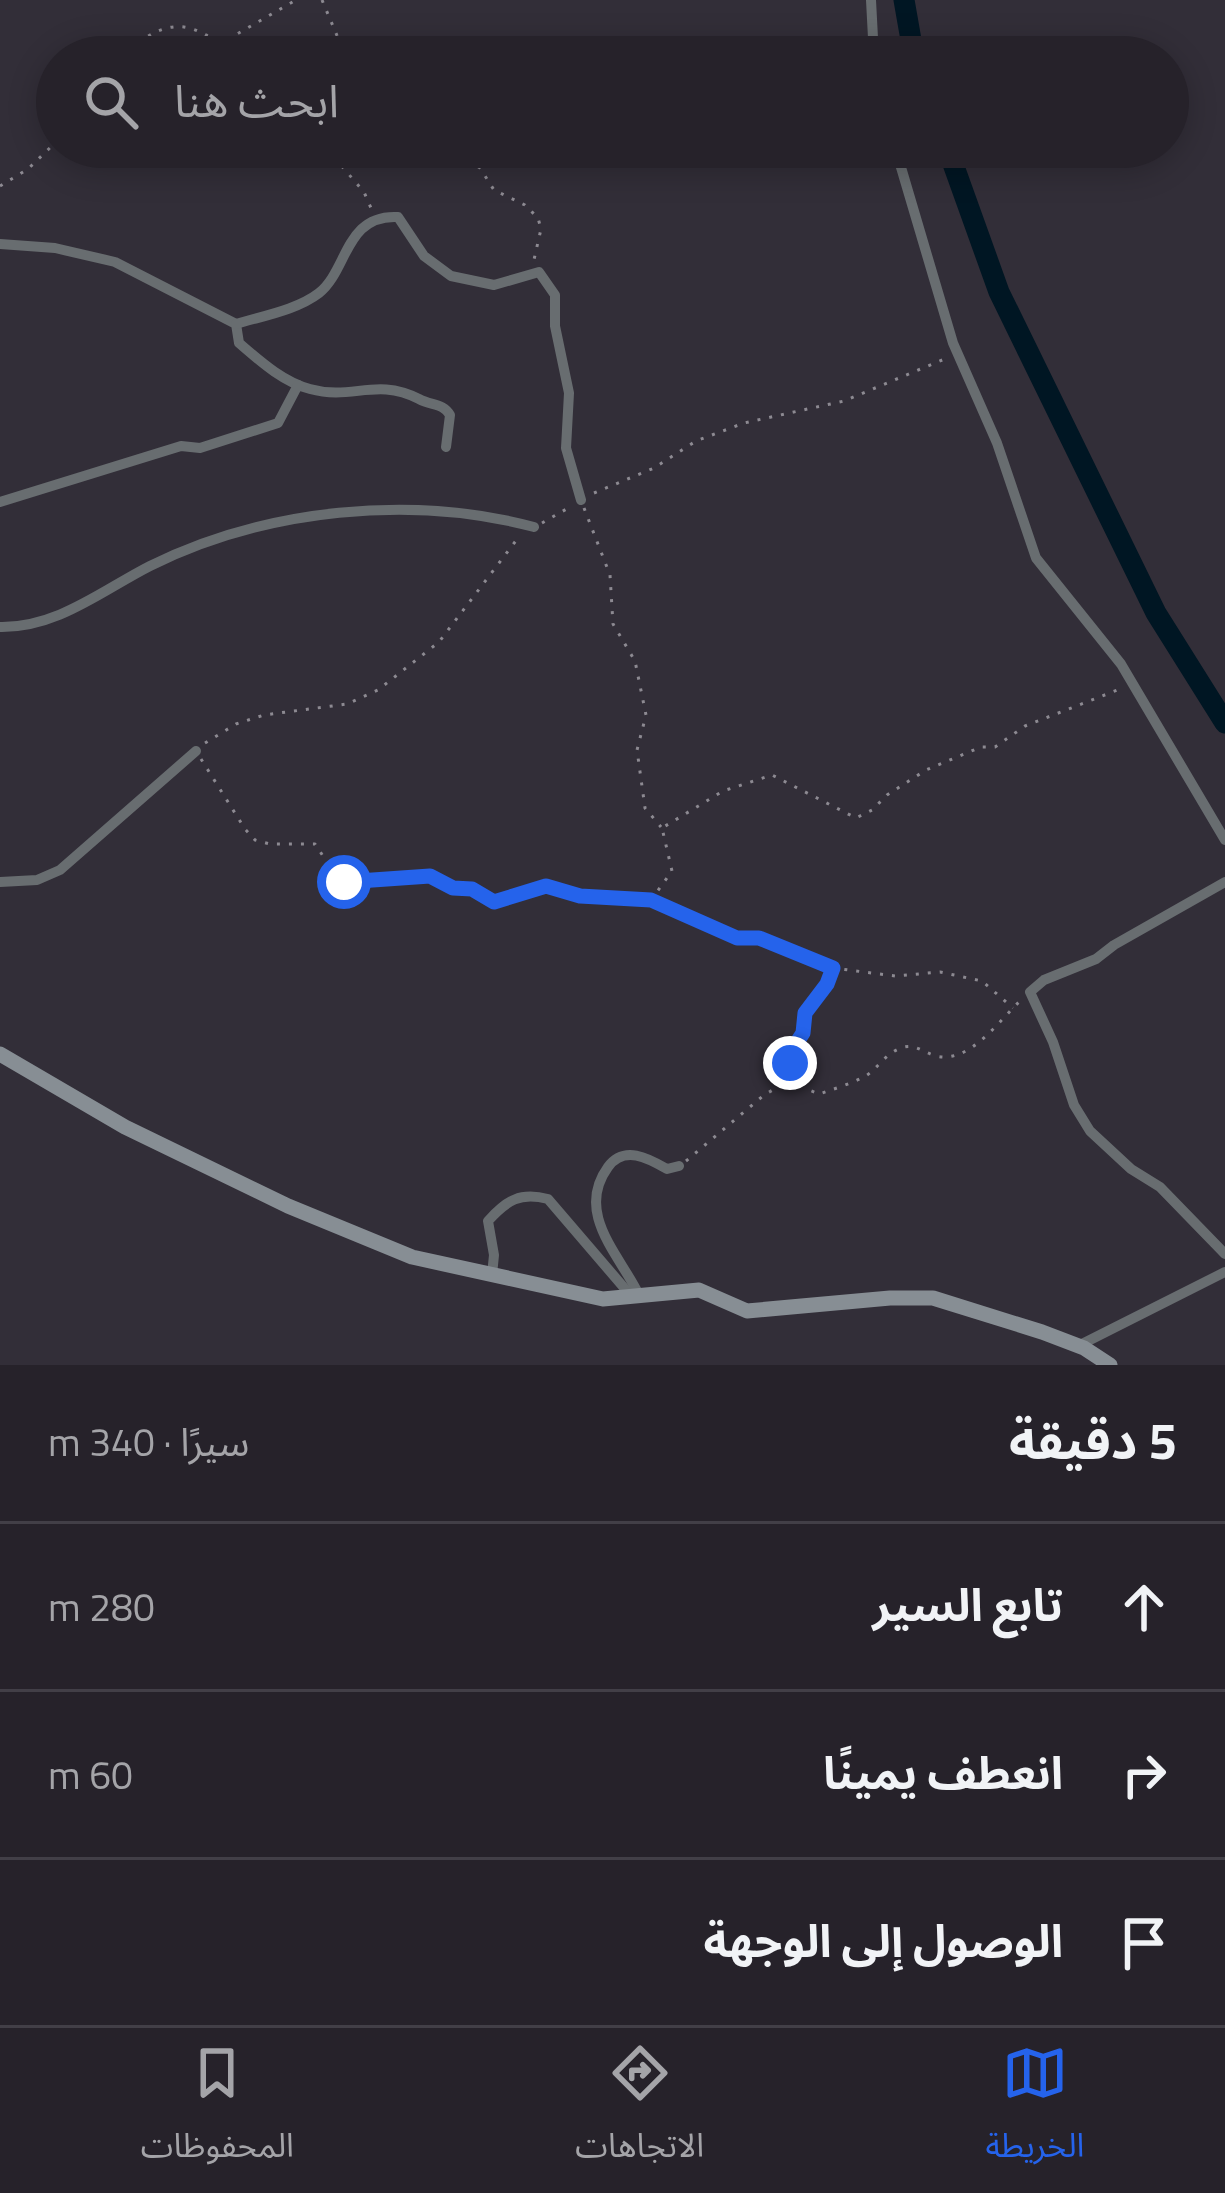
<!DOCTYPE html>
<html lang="ar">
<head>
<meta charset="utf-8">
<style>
	body { margin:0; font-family:"Titillium Web","Noto Sans Arabic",sans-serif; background:#322f36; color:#f1f3f6; direction:rtl }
	.stop { position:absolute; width:36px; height:36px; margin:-27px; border:9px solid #2563eb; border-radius:50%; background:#fff }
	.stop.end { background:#2563eb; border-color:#fff; box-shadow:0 3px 12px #0008 }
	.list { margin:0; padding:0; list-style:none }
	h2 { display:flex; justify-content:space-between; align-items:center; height:156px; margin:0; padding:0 48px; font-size:51px }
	h2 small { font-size:39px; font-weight:400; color:#a4a4a8 }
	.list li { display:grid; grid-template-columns:78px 1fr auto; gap:36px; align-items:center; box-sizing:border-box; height:168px; padding:0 48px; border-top:3px solid #423f47 }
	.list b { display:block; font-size:45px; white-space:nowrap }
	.list em { font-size:39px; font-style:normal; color:#a4a4a8 }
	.icon { flex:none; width:66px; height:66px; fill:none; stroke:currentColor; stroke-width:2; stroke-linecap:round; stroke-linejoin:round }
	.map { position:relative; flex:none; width:1225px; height:1365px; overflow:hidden; direction:ltr }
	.search { position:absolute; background:#26222a; box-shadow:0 6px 30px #0003; left:36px; right:36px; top:36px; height:132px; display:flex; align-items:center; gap:30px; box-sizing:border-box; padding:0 42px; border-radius:66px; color:#a4a4a8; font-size:45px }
	.sheet { height:660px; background:#26222a }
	nav { display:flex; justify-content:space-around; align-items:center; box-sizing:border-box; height:168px; border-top:3px solid #423f47; background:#26222a; font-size:33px; color:#a4a4a8 }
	nav a { display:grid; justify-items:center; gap:6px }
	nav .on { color:#2563eb }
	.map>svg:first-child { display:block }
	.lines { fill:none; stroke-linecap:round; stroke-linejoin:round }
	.river { stroke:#001623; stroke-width:21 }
	.path { stroke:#8d8a92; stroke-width:3; stroke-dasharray:3 9; stroke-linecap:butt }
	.street { stroke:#686d70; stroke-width:10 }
	.secondary { stroke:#878e94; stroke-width:15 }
	.route { stroke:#2563eb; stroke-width:15 }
</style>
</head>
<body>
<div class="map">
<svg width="1225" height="1365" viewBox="0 0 1225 1365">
	<rect width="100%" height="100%" fill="#322e38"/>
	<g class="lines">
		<g class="river">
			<polyline points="904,0 914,57"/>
			<polyline points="947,147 999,292 1156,613 1225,723"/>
		</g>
		<g class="path">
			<polyline points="322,0 338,38 358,57"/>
			<path d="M119 57C138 42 163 21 189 28 202 31 211 40 225 41L296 0"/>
			<polyline points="351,147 339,163 364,192 371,208"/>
			<polyline points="448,147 480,168 494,190 525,205 538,218 541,229 533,264"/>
			<polyline points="0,186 28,169 57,141"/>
			<polyline points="594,493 654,468 696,441 744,423 844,401 947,358"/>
			<polyline points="584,508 610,575 613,624 635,661 646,715 637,750 645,808 661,827"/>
			<polyline points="542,523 570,507"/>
			<polyline points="205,743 236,724 264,715 347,704 378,690 439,642 518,538"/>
			<path d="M201 759 245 829 255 840 270 844H315L341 883C364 881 409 871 431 876 451 881 474 896 494 902L546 886 580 896 651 900 737 938H759L833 968 895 976 940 972 982 981 1013 1008"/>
			<polyline points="651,900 672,871 662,828 723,791 772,775 856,818 872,810 887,795 926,770 981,747 995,747 1025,726 1120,689"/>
			<path d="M833 969 824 990 805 1013 803 1033 787 1060 809 1090 819 1094C834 1089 850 1084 864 1077 878 1069 884 1054 901 1048 915 1043 922 1052 936 1056 969 1064 998 1022 1020 1001"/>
			<polyline points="686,1161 764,1095 797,1076"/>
		</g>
		<g class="street">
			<polyline points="871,0 874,57"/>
			<polyline points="895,147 953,343 997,443 1036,558 1121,664 1225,840"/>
			<path d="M0 244 55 248 115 262 236 324 239 343C260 361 283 382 310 389 353 401 375 377 419 399 432 406 443 403 450 415L446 447"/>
			<path d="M236 324C262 316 297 310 319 293 348 270 345 214 398 217L424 256 451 276 494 285 539 272 555 295V326L569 393 566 448 581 500"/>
			<polyline points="0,502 181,446 200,448 278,423 298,385"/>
			<path d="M0 627C57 628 101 591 150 566 265 509 411 494 534 527"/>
			<polyline points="0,882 37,880 60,870 196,751"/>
			<polyline points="1225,882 1114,945 1096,959 1044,980 1030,992 1053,1042 1074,1105 1090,1131 1131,1169 1160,1187 1225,1254"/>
			<path d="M492 1275 494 1255 488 1221C507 1200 520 1192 548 1199L632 1297"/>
			<path d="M640 1297C621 1256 574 1214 608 1167 624 1145 648 1158 667 1169L679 1166"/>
			<polyline points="1078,1346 1225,1272"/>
		</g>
		<polyline class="secondary" points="0,1054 125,1127 288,1206 412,1257 603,1299 699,1290 747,1311 890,1298 933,1298 1042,1332 1084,1348 1110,1365"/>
	</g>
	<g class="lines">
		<polyline class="route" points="344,882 430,876 453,888 472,889 494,902 546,886 580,896 651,900 737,938 759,938 833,968 827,984 805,1013 803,1033 788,1056 790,1063"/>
	</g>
</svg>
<div class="stop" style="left:344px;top:882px"></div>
<div class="stop end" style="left:790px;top:1063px"></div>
<div class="search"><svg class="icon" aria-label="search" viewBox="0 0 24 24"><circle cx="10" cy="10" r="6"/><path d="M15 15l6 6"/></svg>ابحث هنا</div>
</div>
<section class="sheet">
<h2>5 دقيقة<small>سيرًا · 340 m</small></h2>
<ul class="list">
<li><svg class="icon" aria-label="ahead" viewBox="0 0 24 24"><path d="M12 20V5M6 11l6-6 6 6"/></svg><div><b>تابع السير</b></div><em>280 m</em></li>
<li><svg class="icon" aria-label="right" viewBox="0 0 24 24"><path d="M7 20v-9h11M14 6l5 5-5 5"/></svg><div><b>انعطف يمينًا</b></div><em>60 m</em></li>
<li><svg class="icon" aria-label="arrive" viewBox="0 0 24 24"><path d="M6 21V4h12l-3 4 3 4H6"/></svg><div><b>الوصول إلى الوجهة</b></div></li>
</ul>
</section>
<nav>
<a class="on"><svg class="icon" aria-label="map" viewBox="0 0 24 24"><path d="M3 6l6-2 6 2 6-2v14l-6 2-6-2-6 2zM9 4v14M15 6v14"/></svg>الخريطة</a>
<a><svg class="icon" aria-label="directions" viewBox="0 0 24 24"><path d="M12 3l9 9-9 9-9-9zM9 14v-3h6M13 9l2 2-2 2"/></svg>الاتجاهات</a>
<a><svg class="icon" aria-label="saved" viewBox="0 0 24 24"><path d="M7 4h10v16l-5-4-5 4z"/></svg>المحفوظات</a>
</nav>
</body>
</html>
